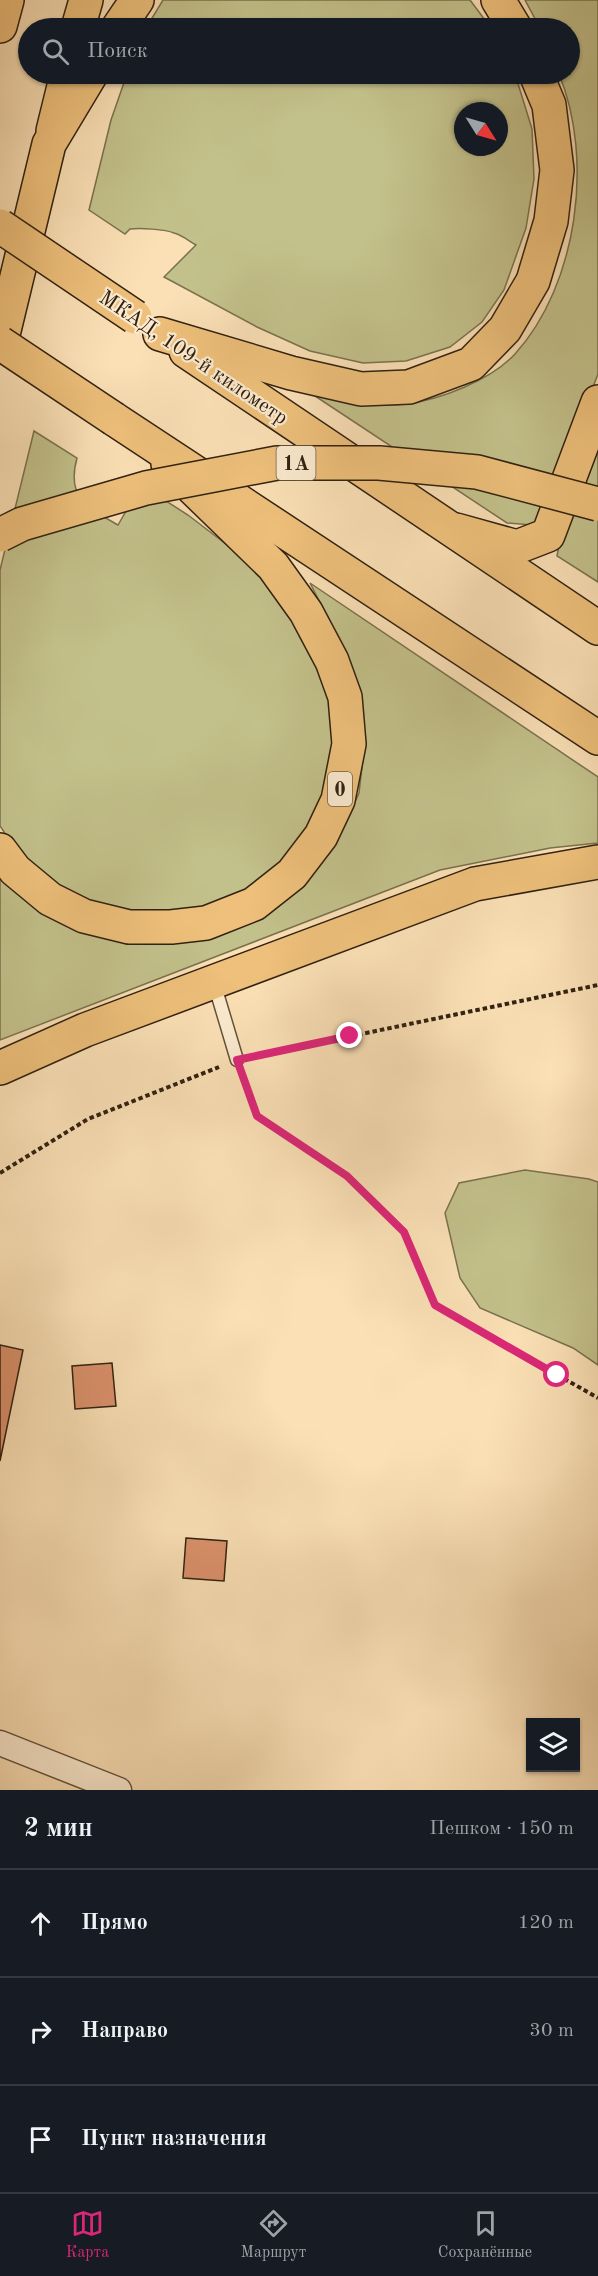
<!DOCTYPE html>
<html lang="ru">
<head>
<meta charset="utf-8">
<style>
	body { margin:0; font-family:"Old Standard TT",serif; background:#242831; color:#f1f3f6 }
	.controls { position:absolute; right:18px; bottom:18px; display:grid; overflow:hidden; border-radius:0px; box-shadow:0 2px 4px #0004 }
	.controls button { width:54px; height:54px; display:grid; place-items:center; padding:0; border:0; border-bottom:2px solid #363941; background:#171b24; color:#f1f3f6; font:30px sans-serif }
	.compass { position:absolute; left:454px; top:102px; width:54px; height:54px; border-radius:50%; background:#171b24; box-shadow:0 2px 4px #0004; rotate:127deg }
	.stop { position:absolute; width:18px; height:18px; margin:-14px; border:4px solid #db2777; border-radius:50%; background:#fff }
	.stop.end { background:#db2777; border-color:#fff; box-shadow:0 2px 6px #0008 }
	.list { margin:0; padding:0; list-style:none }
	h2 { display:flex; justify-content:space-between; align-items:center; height:78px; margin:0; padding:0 24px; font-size:26px }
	h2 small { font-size:20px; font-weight:400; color:#9ea1a6 }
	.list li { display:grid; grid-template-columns:39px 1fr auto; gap:18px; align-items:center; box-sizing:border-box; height:108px; padding:0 24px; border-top:2px solid #363941 }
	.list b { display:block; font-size:22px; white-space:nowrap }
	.list em { font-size:20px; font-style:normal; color:#9ea1a6 }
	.icon { flex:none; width:33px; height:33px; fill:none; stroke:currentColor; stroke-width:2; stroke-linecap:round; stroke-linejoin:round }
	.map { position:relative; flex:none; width:598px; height:1790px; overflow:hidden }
	.search { position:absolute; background:#171b24; box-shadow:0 2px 4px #0004; left:18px; right:18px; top:18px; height:66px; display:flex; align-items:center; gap:15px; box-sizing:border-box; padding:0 21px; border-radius:33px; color:#9ea1a6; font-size:22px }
	.sheet { height:402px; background:#171b24 }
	nav { display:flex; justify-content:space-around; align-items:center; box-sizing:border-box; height:84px; border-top:2px solid #363941; background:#171b24; font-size:16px; color:#9ea1a6 }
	nav a { display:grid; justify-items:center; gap:3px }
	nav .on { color:#db2777 }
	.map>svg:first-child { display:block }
	.green { fill:#c3c18b; stroke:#7a714e; stroke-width:1.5; fill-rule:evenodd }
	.building { fill:#db916c; stroke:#302111; stroke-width:1.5 }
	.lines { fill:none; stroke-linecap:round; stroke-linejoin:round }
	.lane-casing { stroke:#63513a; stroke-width:15 }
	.street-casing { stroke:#63513a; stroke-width:27 }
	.primary-casing { stroke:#302111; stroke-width:36 }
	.highway-casing { stroke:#302111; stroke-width:36 }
	.path { stroke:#302111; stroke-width:4; stroke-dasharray:4.5 3; stroke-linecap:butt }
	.lane { stroke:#fcebd0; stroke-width:12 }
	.street { stroke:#fcebd0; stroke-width:24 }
	.primary { stroke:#eec07b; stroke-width:33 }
	.highway { stroke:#eec07b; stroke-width:33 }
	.highway-bridge-casing { stroke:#302111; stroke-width:36; stroke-linecap:butt }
	.highway-bridge { stroke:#eec07b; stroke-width:33 }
	.route { stroke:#db2777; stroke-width:8 }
	.labels { text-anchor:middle; stroke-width:4.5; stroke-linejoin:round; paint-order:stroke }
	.shield { fill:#fcebd0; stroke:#6d5e4a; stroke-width:1.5 }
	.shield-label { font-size:20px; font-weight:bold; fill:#302111 }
	.street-label { font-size:21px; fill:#302111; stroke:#fcebd0 }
</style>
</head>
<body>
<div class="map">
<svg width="598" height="1790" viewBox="0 0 598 1790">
	<rect width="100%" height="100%" fill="#fbe0b6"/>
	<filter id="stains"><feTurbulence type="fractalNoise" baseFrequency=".00333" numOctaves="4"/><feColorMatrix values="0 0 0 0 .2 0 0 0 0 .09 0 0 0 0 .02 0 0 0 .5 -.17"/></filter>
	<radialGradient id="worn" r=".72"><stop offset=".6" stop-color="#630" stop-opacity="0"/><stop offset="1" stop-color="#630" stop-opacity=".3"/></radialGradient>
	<g class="green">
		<polygon points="163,0 470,0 491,28 146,28"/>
		<path d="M525 0H598V374L544 514 532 525 507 523 306 390C339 398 370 408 405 404 440 400 491 380 515 354 578 284 594 159 559 74H570V28H540Z"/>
		<path d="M127 74H515L532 129 534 179 526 228 504 290 482 322 450 347 406 361 363 363 310 351 257 327 164 277 196 245C189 241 182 235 174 233 165 229 140 228 130 229L125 234 89 210 111 120ZM463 111H499V147H463Z"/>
		<path d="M34 431 77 458C66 498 87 507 118 525L141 485 188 515 248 561 310 636 336 709 329 788 291 857 257 884 225 904 152 915 80 901 45 877 12 844 0 826V570Z"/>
		<polygon points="598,431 598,582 557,556 561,534"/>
		<polygon points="310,583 598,777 598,843 550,848 440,870 0,1040 0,874 118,938 312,874 340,835 359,793 364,749 362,706 349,659"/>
		<polygon points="525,1170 589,1179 598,1182 598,1365 573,1348 480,1308 460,1278 445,1213 459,1183"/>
	</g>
	<g class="building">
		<polygon points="0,1345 23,1350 0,1461"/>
		<polygon points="112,1363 116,1406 75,1409 72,1366"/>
		<polygon points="186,1538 227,1541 224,1581 183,1578"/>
	</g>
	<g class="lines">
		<g class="lane-casing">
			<polyline id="lane" points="214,983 237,1060"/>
		</g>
		<g class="street-casing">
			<polyline id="street" points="0,1743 119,1790"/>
		</g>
		<g class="primary-casing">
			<g id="primary">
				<polyline points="0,26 7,0"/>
				<polyline points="78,28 86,0"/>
				<polyline points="53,131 67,74"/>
				<polyline points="456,530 517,547 548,535 598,402"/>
				<polyline points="0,850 15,870 50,899 84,916 129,927 171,927 206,923 254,904 292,874 321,836 338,800 349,744 345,697 332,661 306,612 273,566 168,464"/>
			</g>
		</g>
		<g class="highway-casing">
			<g id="highway">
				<polyline points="498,0 515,28"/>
				<polyline points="118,28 137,0"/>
				<polyline points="160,334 291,373 361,389 409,387 471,364 505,329 533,281 551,221 557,170 549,105 536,74"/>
				<polyline points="0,347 49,144 91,74"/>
				<polyline points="186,351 598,628"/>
				<polyline points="114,419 598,738"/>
				<polyline points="0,1068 85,1030 475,884 598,862"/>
			</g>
		</g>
		<g class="path">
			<polyline points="255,1056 598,985"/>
			<polyline points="243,1077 257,1116 347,1176 404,1232 435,1305 598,1398"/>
			<polyline points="0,1173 88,1119 219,1067"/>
		</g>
		<use href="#lane" class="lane"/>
		<use href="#street" class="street"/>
		<use href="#primary" class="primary"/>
		<use href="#highway" class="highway"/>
		<g class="highway-bridge-casing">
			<g id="highway-bridge">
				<polyline points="0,226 135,317"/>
				<polyline points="0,343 114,419"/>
				<polyline points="0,535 22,524 146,488 277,463 379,463 477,472 598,504"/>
			</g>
		</g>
		<use href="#highway-bridge" class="highway-bridge"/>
	</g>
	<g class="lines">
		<polyline class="route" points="350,1036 237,1060 257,1116 347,1176 404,1232 435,1305 557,1375"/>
	</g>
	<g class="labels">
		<g class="shield">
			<rect x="276.5" y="446" width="39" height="34" rx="4.5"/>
			<rect x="328" y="772" width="24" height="34" rx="4.5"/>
		</g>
		<g class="shield-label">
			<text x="296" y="470">1A</text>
			<text x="340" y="796">0</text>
		</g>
		<g class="street-label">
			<text transform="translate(194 357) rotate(34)" y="7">МКАД, 109-й километр</text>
		</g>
	</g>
	<rect width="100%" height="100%" filter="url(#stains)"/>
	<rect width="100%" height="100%" fill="url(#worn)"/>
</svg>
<div class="controls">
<button><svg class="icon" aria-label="layers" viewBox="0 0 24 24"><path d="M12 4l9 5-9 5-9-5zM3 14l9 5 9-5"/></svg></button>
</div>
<svg class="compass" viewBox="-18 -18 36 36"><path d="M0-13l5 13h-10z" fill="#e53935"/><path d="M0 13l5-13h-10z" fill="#9ea1a6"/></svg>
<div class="stop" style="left:557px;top:1375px"></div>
<div class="stop end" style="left:350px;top:1036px"></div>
<div class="search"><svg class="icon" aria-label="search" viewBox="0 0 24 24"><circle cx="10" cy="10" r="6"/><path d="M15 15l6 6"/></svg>Поиск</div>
</div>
<section class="sheet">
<h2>2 мин<small>Пешком · 150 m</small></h2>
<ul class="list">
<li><svg class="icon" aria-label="ahead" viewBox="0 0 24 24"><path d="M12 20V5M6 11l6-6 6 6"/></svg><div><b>Прямо</b></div><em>120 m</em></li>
<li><svg class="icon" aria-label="right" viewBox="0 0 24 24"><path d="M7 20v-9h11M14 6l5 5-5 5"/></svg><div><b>Направо</b></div><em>30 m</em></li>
<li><svg class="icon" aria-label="arrive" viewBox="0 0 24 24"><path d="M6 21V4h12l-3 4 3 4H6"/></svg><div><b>Пункт назначения</b></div></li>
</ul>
</section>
<nav>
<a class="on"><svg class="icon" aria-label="map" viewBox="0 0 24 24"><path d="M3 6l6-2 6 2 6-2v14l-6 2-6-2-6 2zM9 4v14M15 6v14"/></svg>Карта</a>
<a><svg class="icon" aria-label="directions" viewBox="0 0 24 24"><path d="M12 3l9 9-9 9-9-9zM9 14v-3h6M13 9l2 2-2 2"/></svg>Маршрут</a>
<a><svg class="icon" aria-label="saved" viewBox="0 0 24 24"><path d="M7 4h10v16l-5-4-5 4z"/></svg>Сохранённые</a>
</nav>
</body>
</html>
